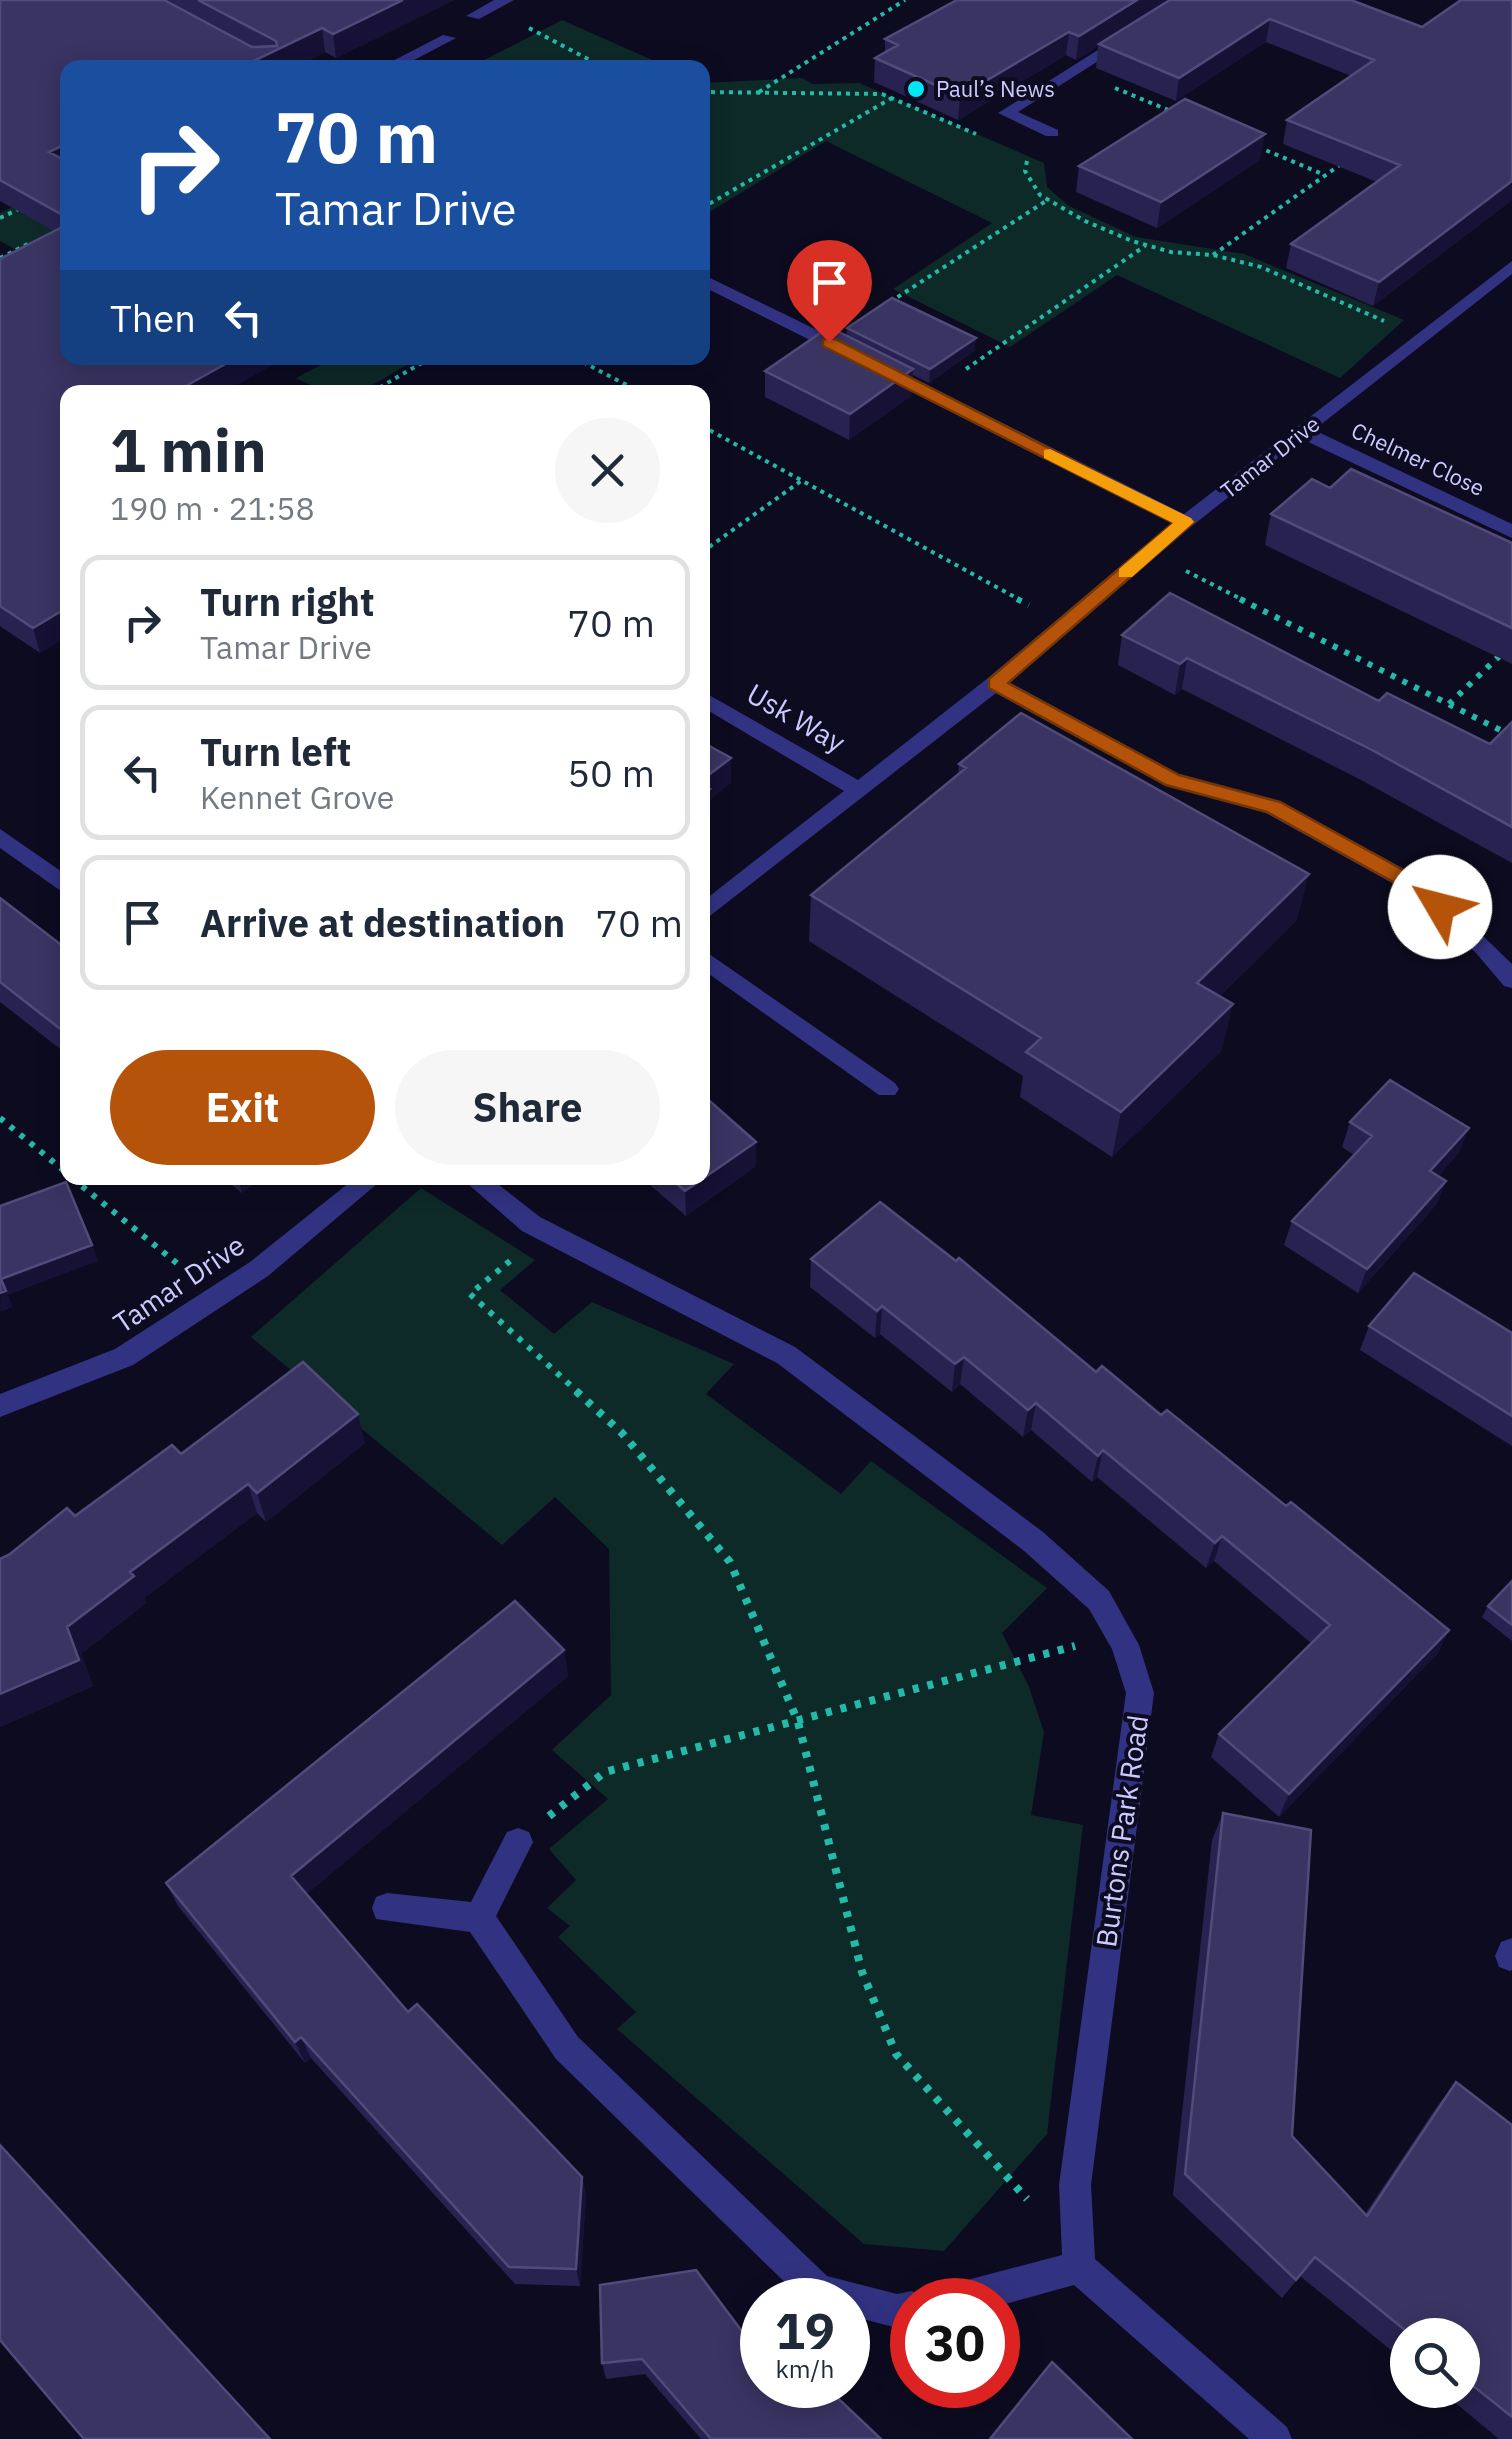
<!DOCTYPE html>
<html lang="en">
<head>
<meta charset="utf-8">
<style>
  :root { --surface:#fff; --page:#f6f6f7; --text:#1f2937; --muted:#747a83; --line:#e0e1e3; --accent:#b45309 }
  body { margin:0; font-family:"IBM Plex Sans",sans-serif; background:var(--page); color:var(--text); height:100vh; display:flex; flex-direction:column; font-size:38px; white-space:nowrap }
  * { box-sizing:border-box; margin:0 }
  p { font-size:32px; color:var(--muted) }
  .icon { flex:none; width:55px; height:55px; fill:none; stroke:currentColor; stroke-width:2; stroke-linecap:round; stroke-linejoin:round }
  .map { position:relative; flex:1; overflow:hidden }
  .panel { position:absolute; left:60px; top:385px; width:650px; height:800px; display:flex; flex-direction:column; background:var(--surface); border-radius:20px; box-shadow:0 5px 25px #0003 }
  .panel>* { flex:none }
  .guide { position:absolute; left:60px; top:60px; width:650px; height:305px; border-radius:20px; box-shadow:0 5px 25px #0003; background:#1a4fa0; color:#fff; overflow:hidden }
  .buttons { position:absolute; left:1390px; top:2318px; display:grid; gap:20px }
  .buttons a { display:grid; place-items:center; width:90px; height:90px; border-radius:50%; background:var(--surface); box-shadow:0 5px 25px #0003; font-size:50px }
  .speed { position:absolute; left:740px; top:2278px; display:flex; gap:20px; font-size:50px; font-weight:700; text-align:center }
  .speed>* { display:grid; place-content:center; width:130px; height:130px; border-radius:50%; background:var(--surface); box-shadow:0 5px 25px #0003; line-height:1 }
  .speed small { font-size:25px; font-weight:400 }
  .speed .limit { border:15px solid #d22; background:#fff; color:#111 }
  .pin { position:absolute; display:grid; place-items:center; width:85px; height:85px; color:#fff; margin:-102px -42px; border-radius:50% 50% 50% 0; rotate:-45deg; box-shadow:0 0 10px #0007 }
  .pin .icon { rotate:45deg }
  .me { position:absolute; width:110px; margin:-55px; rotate:307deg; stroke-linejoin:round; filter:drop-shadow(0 0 8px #0008) }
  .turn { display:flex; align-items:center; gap:35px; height:210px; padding:0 50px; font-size:45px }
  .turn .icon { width:130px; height:130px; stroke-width:2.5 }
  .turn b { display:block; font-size:70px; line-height:85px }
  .then { display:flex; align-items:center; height:95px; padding:0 50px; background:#0003; gap:20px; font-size:38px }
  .round { display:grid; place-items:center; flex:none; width:105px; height:105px; border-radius:52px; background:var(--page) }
  .summary { display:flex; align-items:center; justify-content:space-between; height:170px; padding:0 50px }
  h1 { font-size:60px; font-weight:700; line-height:75px }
  .primary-button { display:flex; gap:20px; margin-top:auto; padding:20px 50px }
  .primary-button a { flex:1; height:115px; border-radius:60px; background:var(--accent); color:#fff; font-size:40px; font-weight:700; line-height:115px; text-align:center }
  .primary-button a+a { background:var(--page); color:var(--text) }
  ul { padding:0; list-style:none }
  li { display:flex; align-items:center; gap:30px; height:135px; margin:0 20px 15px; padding:0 30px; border:5px solid var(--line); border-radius:20px }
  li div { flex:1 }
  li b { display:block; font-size:38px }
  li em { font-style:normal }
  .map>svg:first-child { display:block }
  .green { fill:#0d2a28 }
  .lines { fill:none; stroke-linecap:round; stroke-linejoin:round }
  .path-far2 { stroke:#23baa9; stroke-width:4; stroke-dasharray:4 5; stroke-linecap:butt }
  .path-far1 { stroke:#23baa9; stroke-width:6; stroke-dasharray:5 8; stroke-linecap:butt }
  .path { stroke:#23baa9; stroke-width:8; stroke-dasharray:6 9; stroke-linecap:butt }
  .lane { fill:#323283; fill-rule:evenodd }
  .street { fill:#323283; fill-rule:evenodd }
  .wall { fill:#282250 }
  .shaded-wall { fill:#161135 }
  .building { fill:#3a3463; stroke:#514b7b; stroke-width:2.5 }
  .route { fill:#b45309; stroke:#753606; stroke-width:2.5 }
  .slow { fill:#f59e0b }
  .poi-dot { fill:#00e8f5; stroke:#0d0b20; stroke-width:4 }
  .labels { text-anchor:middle; stroke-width:8; stroke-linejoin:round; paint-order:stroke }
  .far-poi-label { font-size:22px; fill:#cdcaff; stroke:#0d0b20; text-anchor:start }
  .far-street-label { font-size:22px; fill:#cdcaff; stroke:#0d0b20 }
  .street-label { font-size:28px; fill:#cdcaff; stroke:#0d0b20 }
</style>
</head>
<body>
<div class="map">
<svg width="1512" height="2439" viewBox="0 0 1512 2439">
  <rect width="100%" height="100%" fill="#0d0b20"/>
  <!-- green -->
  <path class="green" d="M562,20l106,47h-197z
    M802,78l11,6 46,-1 185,80 3,24 22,19 67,31 108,17 160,66 -64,58 -223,-103 -107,72 -117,-58 99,-66 -166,-82 -123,75v-133z
    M67,180v51l-45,22 -22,-12v-28z
    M334,358h84c-47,28 -68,49 -122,20z
    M421,1188l114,72 -35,30 54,44 38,-32 142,62 -28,30 135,100 30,-33 176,127 -45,45 27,54 15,45 -13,83 52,10 -36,309 -103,117 -80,-7 -247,-215 19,-17 -78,-75 12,-11 -23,-18 29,-28 -27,-31 59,-50 -56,-49 59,-55 -2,-146 -54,-52 -53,48 -251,-208z"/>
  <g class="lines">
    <!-- path-far2 -->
    <path class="path-far2" d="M529,28l76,40
      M1115,88l58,24
      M702,92l180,2 94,40
      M759,92l146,-92
      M1258,147l67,28
      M1027,161l-2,10 15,24 45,26 47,20 39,11 42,3 48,12 123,54
      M702,208l190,-110
      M0,218l21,-10
      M1213,255l131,-93
      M0,258l30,-15
      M890,302l159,-103
      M575,358l65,34
      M966,369l179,-123
      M372,392l58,-34
      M702,426l320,175
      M702,552l99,-71
      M1186,571l59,30"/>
    <!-- path-far1 -->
    <path class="path-far1" d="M1017,599l12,6
      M1240,599l272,137
      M1449,704l63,-60
      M0,1118l68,56
      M72,1178l112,91
      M510,1261l-40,33 109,99"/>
    <!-- path -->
    <path class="path" d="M576,1391l46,42 108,129 68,160 64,250 34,82 131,145
      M549,1816l56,-44 470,-126"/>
    <!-- lane -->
    <path class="lane" d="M702,949l193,134 4,6 -4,6h-16l-177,-126z
      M1512,1938v32l-2,1 -11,-4 -4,-11 6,-14z"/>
    <!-- street -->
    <path class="street" d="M494,0h20l-35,19 -13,-3z
      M443,35l13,3 -57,30h-20z
      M1120,36l13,3 -115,73 40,18v6h-12l-48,-23z
      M1512,261v13l-198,156 198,94v14l-210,-99 -110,87 -183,156 171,93 101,27 145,79 86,83v24l-8,-2 -28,-33 -66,-60 -144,-80 -101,-28 -169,-92 -294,229v-20l142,-111 -142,-84v-16l156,89 130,-102 184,-155 -297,-150v-8h12l297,149z
      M702,274l150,73 3,4 -3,4h-12l-138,-69z
      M0,829l68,47v20l-68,-48z
      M355,1178h29l-116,98 -135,89 -133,52v-23l115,-45 135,-87z
      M461,1178h29l50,39 255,130 248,185 66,59 30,54 15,48 -63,492 4,74 192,168 5,12h-43l-175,-154 -76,21v-6h-59l5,-12 12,-5 106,-28 -3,-70 67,-492 -14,-44 -23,-40 -66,-59 -246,-187 -255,-132z
      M518,1828l11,4 4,10 -37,74 82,121 249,239 70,18 15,-3 12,5 2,4h-14v25l-15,3 -49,-13v-15h-45l-247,-241 -86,-127 -94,-13 -4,-11 4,-11 11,-4 84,9 36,-70z"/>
  </g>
  <!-- wall -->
  <path class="wall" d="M0,0h454l-118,58 -11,-6 -31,16h-226v290h216l-60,34h-156l-28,261 -40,-27v-367l54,-28 -54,-30z
    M957,0l465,27 90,-27v200l-139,106 -87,-38 5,-24 86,-62 -94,-38 4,-24 64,-44 -85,-34 -90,59 -80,-33 2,-22 -22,14 -10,-5 -108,65 -84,-38 1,-24 10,-5v-14z
    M1260,160l-103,68 -81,-36 3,-26z
    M847,328l129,10 -2,13 -45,32 -16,-8 -2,21 -62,44 -84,-43v-26l81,-35z
    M1330,488l182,55v121l-247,-119 6,-31z
    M1122,635l257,66 111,43 22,-22v141l-149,-82 -181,-92 -7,6 -57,-30z
    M959,764l338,156 -77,76 2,54 -110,107 -92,-60 3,-21 -214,-135 2,-46 147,-120z
    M0,898l68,52v105l-68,-53z
    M1350,1122l109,31 -21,23 8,5 -10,24 -78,88 -74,-48 8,-24 62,-66 -12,-8z
    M756,1166l-70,50 -44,-38h60z
    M223,1178h38l-19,15z
    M811,1259l285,113 65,43 125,91 163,124 -12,24 -158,163 -68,-60 8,-23 92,-91 -97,-82 -8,7 -109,-91 -5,5 -61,-52 -8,7 -63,-53 -8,8 -72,-58 -5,4 -65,-51z
    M1369,1326l143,7v113l-152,-96z
    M365,1443l-99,79 -9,-9 -113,85 2,5 -65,51 12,32 -93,41v-168l75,-43z
    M1512,1581v60l-30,-24 6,-11z
    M564,1650l4,26 -262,218 102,118 174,165 4,18 -6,91 -65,-2 -204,-226 -6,5 -127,-157 -12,-23z
    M1223,1813l69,323 73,78 73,-109 18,-23 56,43v314h-13l-59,-49h22v-55h-54v29l-108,-88 -18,22 -109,-103 39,-355z
    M600,2285l191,110 90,44h-180l-56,-65 -39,5 -4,-16z"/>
  <!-- shaded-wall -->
  <path class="shaded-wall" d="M403,0h51l-118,58 -3,-24z
    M1137,0h34l-95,60 3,-24z
    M1270,19l-4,23 -90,59 3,-23z
    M322,28l3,24 -31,16h-55z
    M1069,32l-3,23 -108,65 2,-24z
    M1265,134l-5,26 -103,68 4,-26z
    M68,143v27l-19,-18z
    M1512,181v19l-139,106 6,-24z
    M976,338l-2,13 -45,32 1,-14z
    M236,358h48l-60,34h-49z
    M913,369l-2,27 -62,44 1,-26z
    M68,607v30l-28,16 -7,-25z
    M1187,658l-5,31 -7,6 5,-31z
    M731,758v25l-21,17 1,14 -9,7v-41z
    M1309,874l-12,46 -110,109 10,-46z
    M1233,1004l-11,46 -110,107 9,-45z
    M1469,1128l-10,25 -38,43 9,-25z
    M756,1142v24l-70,50 -1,-25z
    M238,1178h23l-19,15z
    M1446,1181l-10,24 -78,88 9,-24z
    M92,1245l6,16 -90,34 5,12 -13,5 1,-33z
    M882,1306l-2,28 -5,4 2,-27z
    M964,1357l-4,27 -8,8 3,-28z
    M1036,1403l-5,27 -8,7 5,-27z
    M358,1414l7,29 -99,79 -9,-29z
    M1103,1450l-6,27 -5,5 6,-26z
    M248,1484l9,29 -113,85 2,5 -65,51 12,32 -93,41v-33l67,-67 63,-55z
    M1222,1536l-8,25 -8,7 9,-25z
    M1449,1630l-12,24 -158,163 10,-23z
    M564,1650l4,26 -267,223 -10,-23z
    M301,2037l10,21 -6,5 -10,-21z
    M582,2177l4,18 -6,91 -4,-17z"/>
  <!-- building -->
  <path class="building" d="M0,0h164l88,47 25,-1 -1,-5 -78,-41h205l-70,34 -11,-6 -83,40h-171v75l-19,9 19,10v56l-68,-38z
    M957,0h180l-58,36 -10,-4 -109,64 -85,-38 23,-13 -13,-6z
    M1170,0h181l71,27 39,-27h51v181l-133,101 -88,-38 109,-79 -113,-45 87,-60 -104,-41 -91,59 -80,-34z
    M1185,99l80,35 -104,68 -82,-36z
    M68,224v134h168l-61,34h-107v215l-35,21 -33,-22v-347z
    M892,298l84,40 -46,31 -83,-41z
    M829,327l84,42 -63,45 -85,-43z
    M1351,469l161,74v85l-241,-114 41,-35 18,9z
    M1170,593l209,108 8,-8 103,51 22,-22v105l-140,-77 -185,-92 -7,6 -58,-29z
    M1021,713l288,161 -112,109 36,21 -112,108 -95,-60 15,-14 -230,-143 155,-127 -7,-4z
    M702,742l29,16 -29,22z
    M702,785l8,4 -8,6z
    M0,898l68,52v85l-68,-53z
    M1390,1080l79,48 -39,43 16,10 -79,88 -75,-48 80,-85 -22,-14z
    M704,1096l52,46 -71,49 -15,-13h32z
    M66,1182l26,63 -91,34 5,12 -6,2v-87z
    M880,1202l76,59 3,-3 137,114 6,-6 59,49 6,-5 119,96 5,-4 158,128 -160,164 -70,-60 111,-109 -108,-89 -7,7 -112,-93 -5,6 -62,-53 -8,7 -64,-53 -9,7 -73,-58 -5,5 -66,-52z
    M1414,1273l98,60v83l-143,-90z
    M303,1362l55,52 -101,79 -9,-9 -118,88 4,4 -67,51 12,33 -79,34v-135l10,-5 57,-46 8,8 97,-71 9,9z
    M1512,1581v44l-24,-19z
    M515,1601l49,49 -273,226 117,136 9,-8 165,173 -6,92 -67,-2 -208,-230 -6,5 -129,-159z
    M1223,1813l88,17 -19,306 75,80 89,-134 56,43v292l-50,-40v-42h-51l-96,-78 -19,23 -111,-106z
    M0,2145l270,294h-186l-84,-99z
    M696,2270l66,88v27h21l8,10 8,-10h25l57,54h-170l-69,-80 -40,4 -2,-78z
    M1052,2362l80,77h-142z"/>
  <!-- route -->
  <path class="route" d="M823,339h12l359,183 -186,161 171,92 101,27 145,80 22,20v10h-14l-22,-20 -144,-80 -101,-27 -177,-97v-9l184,-156 -350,-177z"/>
  <!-- slow -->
  <path class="slow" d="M1050,449l141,69 3,4 -62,55h-13v-8l54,-46 -129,-65v-8z"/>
  <!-- markers -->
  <circle class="poi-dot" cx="916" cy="89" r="10"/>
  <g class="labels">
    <!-- far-poi labels -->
    <g class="far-poi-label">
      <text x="936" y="97">Paul’s News</text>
    </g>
    <!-- far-street labels -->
    <g class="far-street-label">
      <text transform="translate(1270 457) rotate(-38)" y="8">Tamar Drive</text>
      <text transform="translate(1418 459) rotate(25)" y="8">Chelmer Close</text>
    </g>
    <!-- street labels -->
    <g class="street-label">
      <text transform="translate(796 718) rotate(30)" y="10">Usk Way</text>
      <text transform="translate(179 1284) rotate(-34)" y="10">Tamar Drive</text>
      <text transform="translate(1122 1831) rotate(-82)" y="10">Burtons Park Road</text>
    </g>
  </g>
</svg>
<div class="buttons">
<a><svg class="icon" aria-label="search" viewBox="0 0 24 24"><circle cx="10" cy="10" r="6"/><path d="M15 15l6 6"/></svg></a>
</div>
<div class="speed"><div>19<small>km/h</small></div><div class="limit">30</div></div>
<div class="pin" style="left:829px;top:342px;background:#d93025"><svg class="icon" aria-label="arrive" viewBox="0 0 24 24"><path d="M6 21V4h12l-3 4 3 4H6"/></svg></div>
<svg class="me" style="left:1440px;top:907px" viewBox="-20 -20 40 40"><circle r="19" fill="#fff"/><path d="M0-13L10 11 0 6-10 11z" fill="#b45309"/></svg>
<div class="guide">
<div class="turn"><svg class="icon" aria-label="right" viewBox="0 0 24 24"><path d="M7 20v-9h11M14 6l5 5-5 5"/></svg><div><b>70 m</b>Tamar Drive</div></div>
<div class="then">Then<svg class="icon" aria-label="left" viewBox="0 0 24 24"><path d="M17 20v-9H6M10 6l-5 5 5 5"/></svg></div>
</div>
<section class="panel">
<div class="summary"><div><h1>1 min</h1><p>190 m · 21:58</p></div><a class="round"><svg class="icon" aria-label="close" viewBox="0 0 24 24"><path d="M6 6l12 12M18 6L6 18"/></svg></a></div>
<ul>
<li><svg class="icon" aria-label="right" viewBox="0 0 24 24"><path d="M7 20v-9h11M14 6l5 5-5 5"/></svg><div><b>Turn right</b><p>Tamar Drive</p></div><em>70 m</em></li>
<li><svg class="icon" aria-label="left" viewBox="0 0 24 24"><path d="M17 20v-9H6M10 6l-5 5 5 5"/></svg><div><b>Turn left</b><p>Kennet Grove</p></div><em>50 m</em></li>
<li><svg class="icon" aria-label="arrive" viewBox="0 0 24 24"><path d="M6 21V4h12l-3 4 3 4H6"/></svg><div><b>Arrive at destination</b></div><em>70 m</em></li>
</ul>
<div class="primary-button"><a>Exit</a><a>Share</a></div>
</section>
</div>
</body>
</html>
